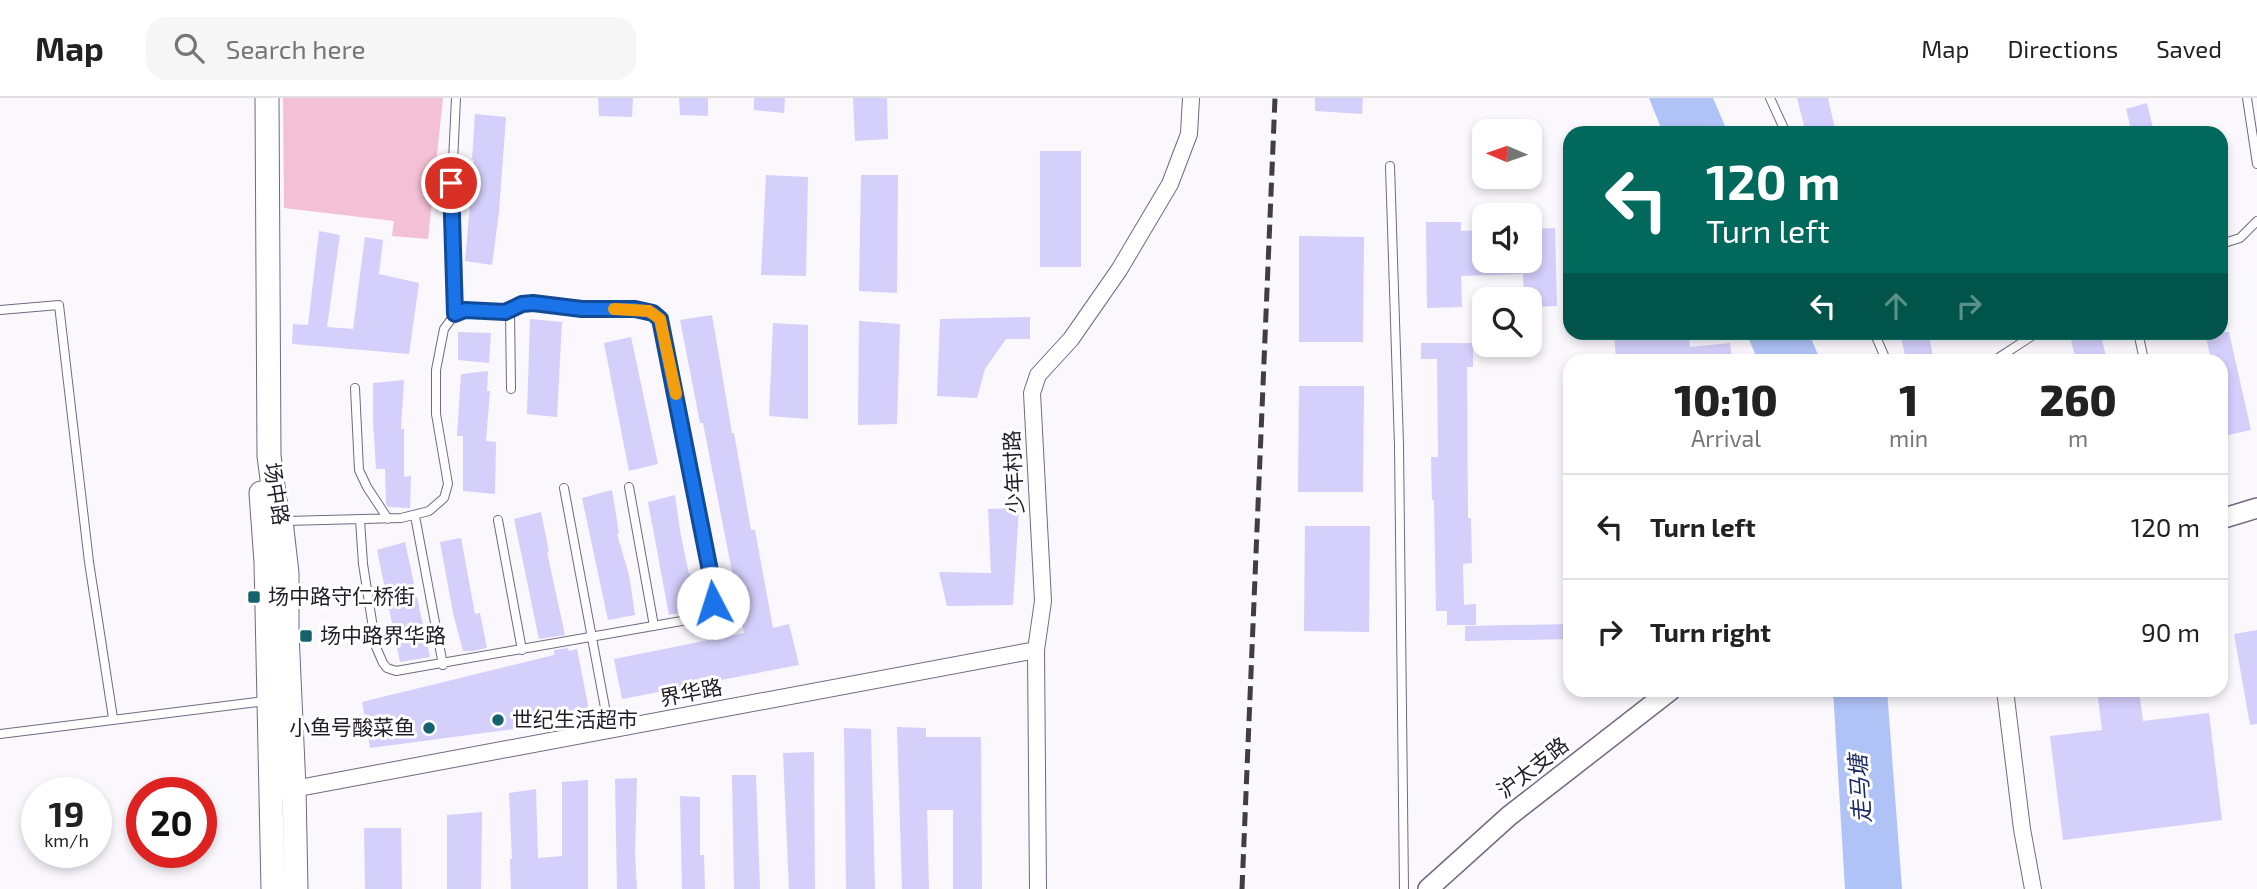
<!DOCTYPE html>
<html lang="en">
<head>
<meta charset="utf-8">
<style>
  :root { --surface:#fff; --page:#f6f6f6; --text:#222; --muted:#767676; --line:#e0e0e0 }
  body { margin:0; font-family:"Exo 2","Noto Sans SC",sans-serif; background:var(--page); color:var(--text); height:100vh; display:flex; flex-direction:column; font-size:26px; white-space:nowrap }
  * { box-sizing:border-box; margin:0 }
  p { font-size:23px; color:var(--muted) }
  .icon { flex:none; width:38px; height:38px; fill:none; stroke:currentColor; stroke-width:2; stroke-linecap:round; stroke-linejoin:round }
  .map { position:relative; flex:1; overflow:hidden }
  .drawer { position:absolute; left:1563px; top:256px; width:665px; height:343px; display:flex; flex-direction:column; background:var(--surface); border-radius:21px; box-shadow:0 4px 10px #0003 }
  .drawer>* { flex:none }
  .guide { position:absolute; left:1563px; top:28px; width:665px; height:214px; border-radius:21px; box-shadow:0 4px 10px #0003; background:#00695c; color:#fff; overflow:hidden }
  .needle { width:46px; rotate:272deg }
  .buttons { position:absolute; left:1472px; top:21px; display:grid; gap:14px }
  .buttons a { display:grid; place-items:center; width:70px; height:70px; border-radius:14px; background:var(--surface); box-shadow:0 4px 10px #0003; font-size:35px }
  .speed { position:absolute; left:21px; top:679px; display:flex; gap:14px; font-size:35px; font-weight:700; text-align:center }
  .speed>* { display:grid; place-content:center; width:91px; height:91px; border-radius:50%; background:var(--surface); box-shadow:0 4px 10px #0003; line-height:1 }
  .speed small { font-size:18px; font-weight:400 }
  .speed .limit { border:10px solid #d22; background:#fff; color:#111 }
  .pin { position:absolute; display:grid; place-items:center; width:60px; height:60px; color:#fff; margin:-30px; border:4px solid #fff; border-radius:50%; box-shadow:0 2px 7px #0007 }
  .me { position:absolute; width:77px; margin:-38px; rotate:355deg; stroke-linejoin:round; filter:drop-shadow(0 0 5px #0008) }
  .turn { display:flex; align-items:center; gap:24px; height:147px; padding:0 28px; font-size:32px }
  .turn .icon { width:91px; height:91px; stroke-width:2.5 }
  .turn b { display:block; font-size:49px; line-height:60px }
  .lanes { display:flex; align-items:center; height:66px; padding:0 28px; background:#0003; justify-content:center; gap:35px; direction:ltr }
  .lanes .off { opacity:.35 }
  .eta { display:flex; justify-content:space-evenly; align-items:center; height:119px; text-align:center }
  .eta b { font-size:42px; font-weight:800; line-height:49px }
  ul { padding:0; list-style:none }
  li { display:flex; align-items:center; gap:21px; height:105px; padding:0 28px; border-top:2px solid var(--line) }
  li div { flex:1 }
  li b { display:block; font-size:26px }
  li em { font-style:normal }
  header { display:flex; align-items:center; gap:42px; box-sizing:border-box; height:98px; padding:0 35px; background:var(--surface); border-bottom:2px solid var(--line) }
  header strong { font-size:33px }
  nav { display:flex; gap:38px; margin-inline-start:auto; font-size:24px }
  .search { width:490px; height:63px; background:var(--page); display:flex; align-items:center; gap:18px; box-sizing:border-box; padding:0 24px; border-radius:21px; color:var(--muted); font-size:26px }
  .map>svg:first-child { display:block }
  .green { fill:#f3c0d5 }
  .water { fill:#b0c3f7 }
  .building { fill:#d4cffb }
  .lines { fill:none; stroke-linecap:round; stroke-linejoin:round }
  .service-casing { stroke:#756780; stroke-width:10 }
  .minor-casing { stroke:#756780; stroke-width:18 }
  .tertiary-casing { stroke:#756780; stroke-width:22 }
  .primary-casing { stroke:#756780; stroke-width:25 }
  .service { stroke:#fff; stroke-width:8 }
  .minor { stroke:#fff; stroke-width:16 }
  .tertiary { stroke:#fff; stroke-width:19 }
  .primary { stroke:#fff; stroke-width:23 }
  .rail { stroke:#413c45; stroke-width:5; stroke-dasharray:14 7; stroke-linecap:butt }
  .route-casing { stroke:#114b97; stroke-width:18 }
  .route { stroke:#1a73e8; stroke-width:12 }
  .slow { stroke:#f59e0b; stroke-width:12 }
  .poi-dot { fill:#15626c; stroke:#fff; stroke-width:2.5 }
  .labels { text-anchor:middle; stroke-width:6; stroke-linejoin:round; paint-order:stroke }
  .street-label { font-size:21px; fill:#231d27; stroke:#fff }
  .poi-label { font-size:21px; fill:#231d27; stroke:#fff; text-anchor:start }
  .water-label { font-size:23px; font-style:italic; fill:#1d2b67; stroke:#fff }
</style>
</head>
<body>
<header>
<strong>Map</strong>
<div class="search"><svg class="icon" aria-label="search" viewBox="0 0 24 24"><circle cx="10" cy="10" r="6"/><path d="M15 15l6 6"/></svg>Search here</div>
<nav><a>Map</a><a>Directions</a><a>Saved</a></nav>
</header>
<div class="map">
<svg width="2257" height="791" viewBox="0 0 2257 791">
  <rect width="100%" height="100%" fill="#faf7fd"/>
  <!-- green -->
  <path class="green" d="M283,0h160l-15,141 -36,-3 2,-15 -110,-13z"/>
  <!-- water -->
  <path class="water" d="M1649,0h64l15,35h-65z
    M1746,235h63l11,27h-62z
    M1833,592h54l15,199h-57z"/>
  <!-- building -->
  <path class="building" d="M598,0h35l-1,19 -33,-1z
    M679,0h29v18l-28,-1z
    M754,0h31l-1,15 -30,-3z
    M853,0h34l1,41 -33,2z
    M1315,0h48l-1,16 -47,-3z
    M1797,0h31l8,35h-30z
    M2147,5l7,30h-22l-6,-24z
    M475,16l31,3 -7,95 -7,53 -27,-4 9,-101 -2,-1z
    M1040,53h41v116h-41z
    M766,77l42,2 -2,99 -45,-1z
    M861,77h37l-1,118 -38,-2z
    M1426,124h35v9l23,-1v31h46v-32l25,-1 2,78 -27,1v-8h-6l-1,-25 -62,2 1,31 -35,1z
    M319,133l21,4 -13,92 26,2 12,-92 18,3 -4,34 40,9 -10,71 -117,-10 1,-20 15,1z
    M1299,138l65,1 -1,105h-64z
    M712,217l20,118h2l17,97h4l18,98 16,-4 10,41 -177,34 -8,-40 130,-26 -41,-210h-3l-20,-103z
    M1030,219v22h-24l-21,30 -8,29 -40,-2 3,-77z
    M530,221l32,3 -5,95 -30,-3z
    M859,223l41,3 -3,100 -39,1z
    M773,225l35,2v94l-39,-3z
    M458,234l33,1 -2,30 -31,-3z
    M1614,234h74l2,15 40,-4 2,17h-116z
    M1900,234h28l6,28h-28z
    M2069,234h31l7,28h-31z
    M2205,234h24l22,98 -23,5 -7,-31v-44h-10z
    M631,239l27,127 -29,7 -25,-128z
    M1421,245h52v24h-6l1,151h3l1,45 -9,1 1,41 12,-1v21h-29v-14h-11l-2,-111h-2l-1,-43h7l-1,-98h-16z
    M488,273l-1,20h3l-4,50 10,1 -1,52 -32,-3v-55h-6l4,-62z
    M404,282l-3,49h3v48l7,-1 -1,32 -22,-1 -2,-3 -1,-35h-9l-3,-47v-39z
    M1299,288h65l-1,106h-65z
    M612,392l7,43 -2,1 12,41 6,40 -27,5 -26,-122z
    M675,397l5,36 9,43 2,-1 7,37 -29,5 -21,-113z
    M1019,410l-6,97 -66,1 -8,-34 52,1 -3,-64z
    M541,414l8,40h-2l18,83 -26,4 -25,-120z
    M1305,428h65l-1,106 -65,-1z
    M461,440l14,76 5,-1 7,35 -14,3h-10l-10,-38 -13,-71z
    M405,444l25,115 -30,5 -23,-112z
    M1570,526v15l-105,2v-15z
    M2257,532v94l-7,1 -16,-91z
    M568,550l1,3 8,-2 12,61 -46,15 -173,23 -8,-46 192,-47v-5z
    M2097,592h42l4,31 66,-8 13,107 -159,20 -13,-104 52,-6z
    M897,629l29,1v9h55l1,152h-29v-79h-26l2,79h-27z
    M844,630l27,1 4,160h-29z
    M814,654l1,137h-26l-6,-136z
    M732,677h24l4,114h-26z
    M637,680l-2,76 2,35h-20l-2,-110z
    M588,682v109h-77l-1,-30h2l-3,-66 27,-4 2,69 24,-2v-74z
    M680,698l20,1v58h4l1,34h-23z
    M482,714l-1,77h-34v-74z
    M364,730h37l1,61h-37z"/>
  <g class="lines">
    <defs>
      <path id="service" d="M1770,0l16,35
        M2247,0l10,66
        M1390,68l9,279 5,444
        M2221,146l19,-6 17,-17
        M0,212l59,-5 30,257 24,156
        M510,212l1,79
        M455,216l-1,-73 -3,-37 5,-106
        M1874,234l12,28
        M2138,234l6,28
        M1995,262l43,-28
        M355,290l4,82 8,17 21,32
        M629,389l25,139
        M564,390l45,241
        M415,418l28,149
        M498,422l24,130
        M285,423l116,-3 28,-7 15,-13 4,-14 -12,-70v-44l8,-41 11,-15 10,-4 40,2 24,-9 53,6h53l14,2 8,4 7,16 49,255c2,17 -3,28 -20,33l-297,52 -9,-3 -4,-5 -7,-16 -13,-83 -3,-44
        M0,636l265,-33"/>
      <path id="minor" d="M2005,592l17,139 11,60
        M272,695l764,-143
        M1038,791l-2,-239 7,-49 -11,-208 6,-18 33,-36 48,-69 51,-86 19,-50 2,-36"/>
      <path id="tertiary" d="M2221,421l36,-11
        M1428,791l81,-73 162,-126"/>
      <path id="primary" d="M267,0l2,358 6,45 6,20 6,52v60l7,155 2,101
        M261,395l5,69 7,327"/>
    </defs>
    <!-- service casing -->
    <use href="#service" class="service-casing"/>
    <!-- minor casing -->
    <use href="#minor" class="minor-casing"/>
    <!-- tertiary casing -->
    <use href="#tertiary" class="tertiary-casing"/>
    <!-- primary casing -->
    <use href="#primary" class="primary-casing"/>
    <!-- service -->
    <use href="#service" class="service"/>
    <!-- minor -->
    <use href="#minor" class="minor"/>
    <!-- tertiary -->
    <use href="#tertiary" class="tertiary"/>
    <!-- primary -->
    <use href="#primary" class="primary"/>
    <!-- rail -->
    <path class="rail" d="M1242,791l33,-791"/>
  </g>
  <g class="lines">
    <defs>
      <path id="route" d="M451,85l4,131 10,-4 40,2 17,-8 11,-1 49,6h53l18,4 7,6 53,267v17"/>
    </defs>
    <!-- route casing -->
    <use href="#route" class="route-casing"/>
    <!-- route -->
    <use href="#route" class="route"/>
    <!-- slow -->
    <path class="slow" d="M614,211l35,2 11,8 16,75"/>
  </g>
  <!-- markers -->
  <g class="poi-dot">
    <rect x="247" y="492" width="14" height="14" rx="3.5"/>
    <rect x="299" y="531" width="14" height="14" rx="3.5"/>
    <circle cx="498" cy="622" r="7"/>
    <circle cx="429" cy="630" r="7"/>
  </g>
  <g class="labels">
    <!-- street labels -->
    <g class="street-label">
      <text transform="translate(1014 374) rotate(-93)" y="7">少年村路</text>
      <text transform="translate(276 396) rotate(81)" y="7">场中路</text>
      <text transform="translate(691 595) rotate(-11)" y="7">界华路</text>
      <text transform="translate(1533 670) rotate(-38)" y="7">沪太支路</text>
    </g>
    <!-- poi labels -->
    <g class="poi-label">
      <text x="268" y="506">场中路守仁桥街</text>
      <text x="320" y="545">场中路界华路</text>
      <text x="512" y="629">世纪生活超市</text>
      <text x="415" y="637" text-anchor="end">小鱼号酸菜鱼</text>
    </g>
    <!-- water labels -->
    <g class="water-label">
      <text transform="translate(1860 691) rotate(-94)" y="8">走马塘</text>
    </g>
  </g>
</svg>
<div class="buttons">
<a><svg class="needle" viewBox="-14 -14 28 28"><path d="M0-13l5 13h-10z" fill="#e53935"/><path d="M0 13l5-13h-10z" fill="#767676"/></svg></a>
<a><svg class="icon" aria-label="sound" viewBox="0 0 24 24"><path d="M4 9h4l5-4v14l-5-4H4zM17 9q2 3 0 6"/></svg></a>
<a><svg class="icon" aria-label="search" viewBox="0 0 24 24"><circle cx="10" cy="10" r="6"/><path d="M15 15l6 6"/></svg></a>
</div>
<div class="speed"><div>19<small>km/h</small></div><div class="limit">20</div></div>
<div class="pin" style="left:451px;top:85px;background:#d93025"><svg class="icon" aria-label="arrive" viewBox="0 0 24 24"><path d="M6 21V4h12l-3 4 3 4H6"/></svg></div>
<svg class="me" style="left:713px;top:505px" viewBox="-20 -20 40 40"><circle r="19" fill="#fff"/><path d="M0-13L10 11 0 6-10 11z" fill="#1a73e8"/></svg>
<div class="guide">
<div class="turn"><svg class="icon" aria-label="left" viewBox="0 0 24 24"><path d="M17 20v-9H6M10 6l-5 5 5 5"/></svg><div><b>120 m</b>Turn left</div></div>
<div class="lanes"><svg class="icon" aria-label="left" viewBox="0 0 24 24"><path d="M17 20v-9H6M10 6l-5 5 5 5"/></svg><svg class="icon off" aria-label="ahead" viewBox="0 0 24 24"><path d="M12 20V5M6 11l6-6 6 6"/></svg><svg class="icon off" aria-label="right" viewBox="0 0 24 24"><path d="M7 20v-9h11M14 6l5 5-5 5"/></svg></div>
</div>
<section class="drawer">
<div class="eta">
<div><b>10:10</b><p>Arrival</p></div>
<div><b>1</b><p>min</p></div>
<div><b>260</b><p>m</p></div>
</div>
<ul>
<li><svg class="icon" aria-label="left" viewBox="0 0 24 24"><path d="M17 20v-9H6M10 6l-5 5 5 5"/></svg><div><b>Turn left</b></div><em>120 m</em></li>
<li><svg class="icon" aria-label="right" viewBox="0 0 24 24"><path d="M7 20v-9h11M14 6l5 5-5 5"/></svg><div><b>Turn right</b></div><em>90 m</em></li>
</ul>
</section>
</div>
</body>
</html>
